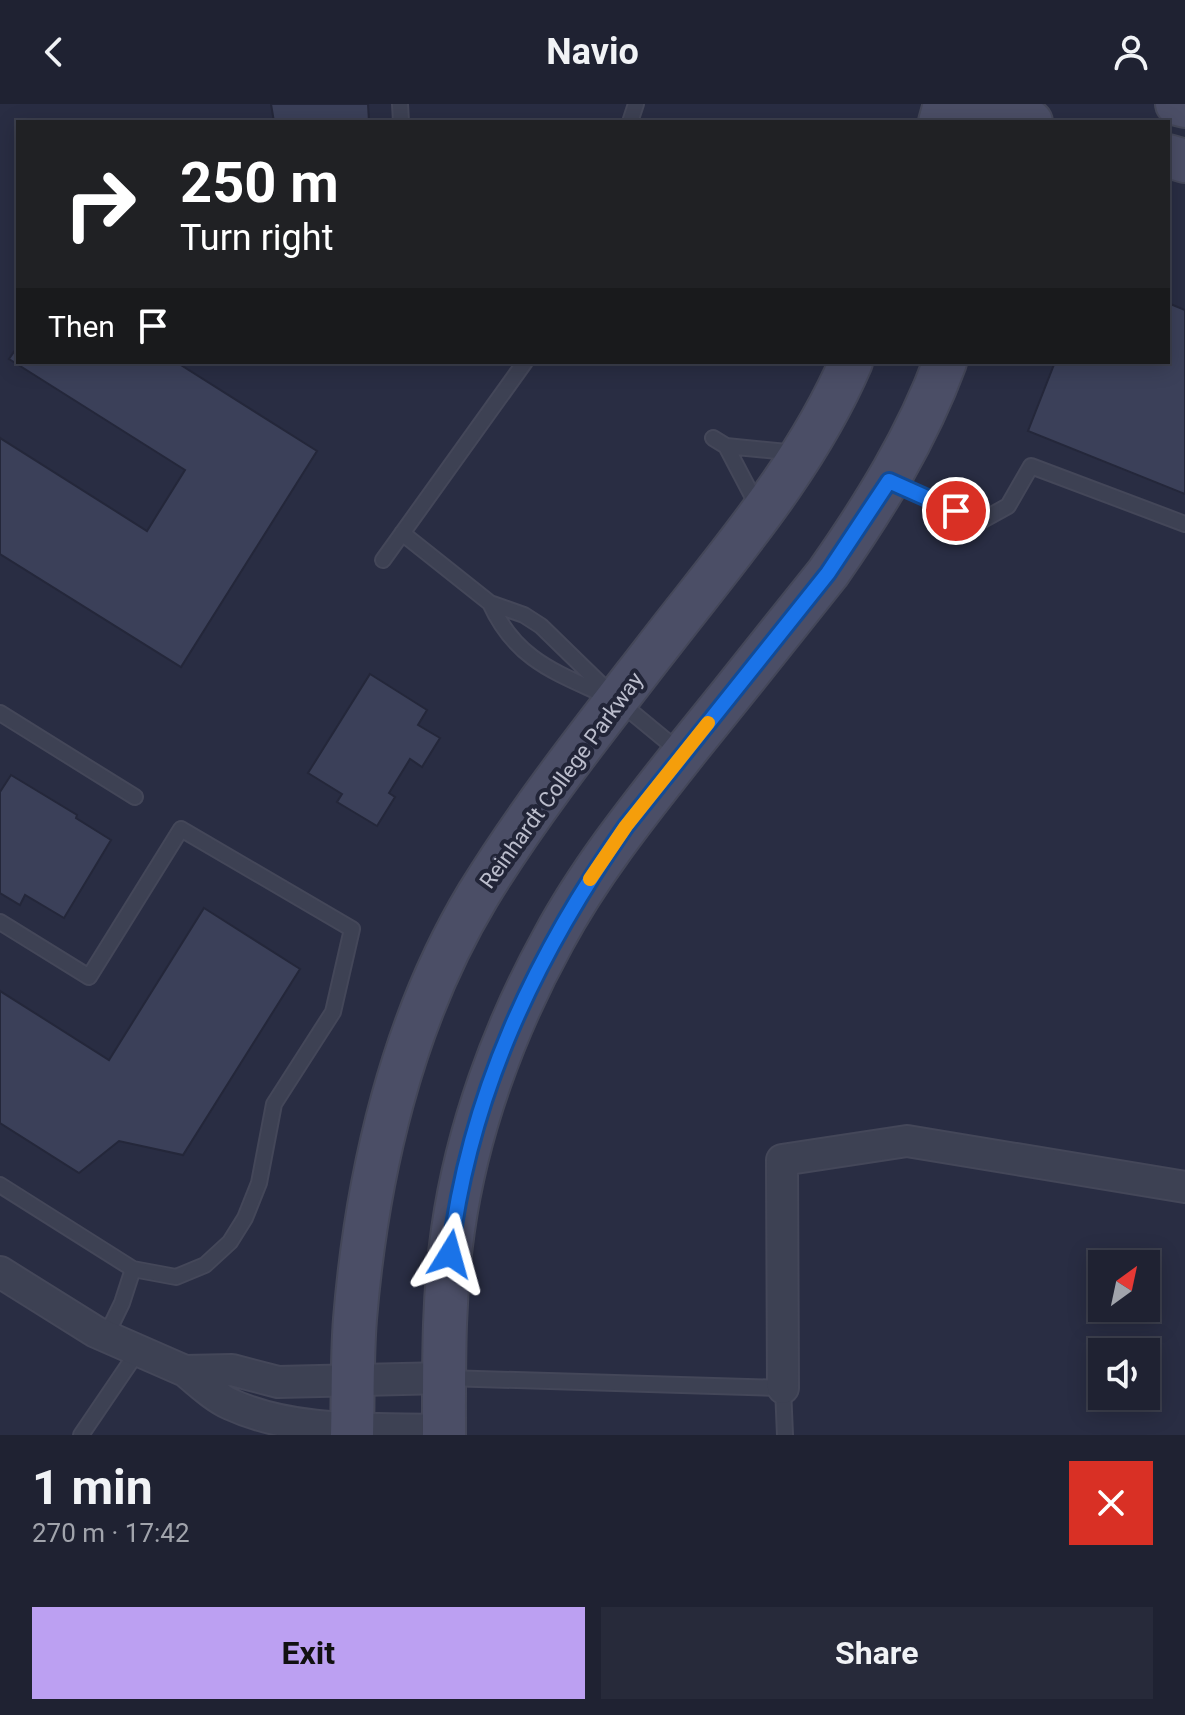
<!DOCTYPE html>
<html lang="en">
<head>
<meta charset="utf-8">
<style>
  :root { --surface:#1f2232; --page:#272a3a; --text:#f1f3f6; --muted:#a1a4ac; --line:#3c3f4d; --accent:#bca0f2 }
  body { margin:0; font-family:Roboto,sans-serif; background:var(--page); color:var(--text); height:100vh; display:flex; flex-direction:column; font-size:30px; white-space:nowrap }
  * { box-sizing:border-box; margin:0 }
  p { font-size:26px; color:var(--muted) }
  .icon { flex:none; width:44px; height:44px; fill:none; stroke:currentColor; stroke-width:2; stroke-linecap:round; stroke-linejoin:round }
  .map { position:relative; height:1331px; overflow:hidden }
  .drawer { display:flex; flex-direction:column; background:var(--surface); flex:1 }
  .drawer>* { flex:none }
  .hud { position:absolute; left:16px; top:16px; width:1154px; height:244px; border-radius:0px; box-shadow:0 4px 20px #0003,0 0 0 2px var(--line); background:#202124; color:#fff; overflow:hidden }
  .needle { width:52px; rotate:33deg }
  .controls { position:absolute; left:1088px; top:1146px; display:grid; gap:16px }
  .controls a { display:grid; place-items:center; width:72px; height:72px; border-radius:0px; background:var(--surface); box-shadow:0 4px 20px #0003,0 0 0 2px var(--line); font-size:40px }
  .pin { position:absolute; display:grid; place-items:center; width:68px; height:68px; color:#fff; margin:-34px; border:4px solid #fff; border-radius:50%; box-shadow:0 2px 8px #0007 }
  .me { position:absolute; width:88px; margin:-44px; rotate:8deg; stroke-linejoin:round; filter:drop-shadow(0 0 6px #0008) }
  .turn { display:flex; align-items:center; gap:28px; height:168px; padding:0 32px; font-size:36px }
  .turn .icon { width:104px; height:104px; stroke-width:2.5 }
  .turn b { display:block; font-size:56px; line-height:68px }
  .then { display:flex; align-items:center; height:76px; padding:0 32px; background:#0003; gap:16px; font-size:30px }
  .round { display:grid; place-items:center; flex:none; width:84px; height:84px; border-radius:0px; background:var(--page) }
  .headline { display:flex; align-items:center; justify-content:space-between; height:136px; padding:0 32px }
  h1 { font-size:48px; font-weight:700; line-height:60px }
  .cta { display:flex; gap:16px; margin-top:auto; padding:16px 32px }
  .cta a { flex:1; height:92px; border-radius:0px; background:var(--accent); color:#111; font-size:32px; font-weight:700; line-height:92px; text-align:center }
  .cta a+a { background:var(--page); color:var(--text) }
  header { display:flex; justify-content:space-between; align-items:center; height:104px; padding:0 32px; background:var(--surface); font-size:36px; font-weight:700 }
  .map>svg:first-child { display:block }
  .building { fill:#3b4059; stroke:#24273a; stroke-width:2 }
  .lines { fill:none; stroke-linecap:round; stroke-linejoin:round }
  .lane-casing { stroke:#444759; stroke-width:18 }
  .street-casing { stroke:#444759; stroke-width:34 }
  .secondary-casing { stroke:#444759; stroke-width:46 }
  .lane { stroke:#3d4153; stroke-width:14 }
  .street { stroke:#3d4153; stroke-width:30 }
  .secondary { stroke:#4b4e66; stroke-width:42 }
  .route-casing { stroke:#114b97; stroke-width:20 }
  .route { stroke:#1a73e8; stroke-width:14 }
  .slow { stroke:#f59e0b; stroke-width:14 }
  .labels { text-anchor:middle; stroke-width:8; stroke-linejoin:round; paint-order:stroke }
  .street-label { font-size:22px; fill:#bbbdcc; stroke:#222538 }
</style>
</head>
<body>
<header><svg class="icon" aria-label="back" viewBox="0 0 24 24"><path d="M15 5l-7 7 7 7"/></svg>Navio<svg class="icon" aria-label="person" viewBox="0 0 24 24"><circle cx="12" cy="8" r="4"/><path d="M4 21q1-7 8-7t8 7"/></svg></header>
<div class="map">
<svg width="1185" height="1331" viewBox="0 0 1185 1331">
  <rect width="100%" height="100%" fill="#292d43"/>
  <!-- building -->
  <path class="building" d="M271,0h97l1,18h-95z
    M1168,199l17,7v184l-157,-63 27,-69h113z
    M18,242v16h158l141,89 -136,216 -181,-113v-116l147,93 38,-61 -176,-111z
    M370,570l57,36 -9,15 22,13 -18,29 -12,-8 -21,34 6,4 -18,29 -40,-24 5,-8 -34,-21z
    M11,671l66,40 -1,3 35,22 -47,78 -39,-23 -5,10 -20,-12v-101z
    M204,804l96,61 -117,186 -64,-14 -40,32 -79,-50v-132l109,69z"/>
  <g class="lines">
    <defs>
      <path id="lane" d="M400,0l1,18
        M630,18l6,-18
        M713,334l13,8 32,61
        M726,342l71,7
        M892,378l87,40 29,-16 23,-40 154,58
        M402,429l88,70 34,12 17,11 76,74 63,52
        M383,456l142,-198
        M490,499c26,57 65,69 119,94
        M0,609l135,84
        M0,818l89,55 92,-148 171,100 -19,83 -59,92 -15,79 -14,35 -15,24 -25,23 -29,12 -43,-8 -133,-84
        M106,1232l16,-33 11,-34
        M446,1274l337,10 2,47
        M81,1331l57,-84"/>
      <path id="street" d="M0,1168l96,60 89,39
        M444,1274l-166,4 -46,-12 -47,1c14,11 29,26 45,33 65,30 145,24 214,26
        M783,1284l-1,-228 125,-19 278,46"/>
      <path id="secondary" d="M977,0l54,18
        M1177,0l8,2
        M940,18l5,-18
        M1168,52l17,5
        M352,1331c1,-38 0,-78 3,-116 12,-145 47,-298 123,-424 52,-85 114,-163 175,-242 71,-93 151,-182 198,-291
        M444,1331c0,-70 -1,-136 9,-205 14,-100 51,-201 100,-290 37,-69 86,-130 135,-192 47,-58 93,-116 140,-175 46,-66 89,-135 117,-211"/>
    </defs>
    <!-- lane casing -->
    <use href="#lane" class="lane-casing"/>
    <!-- street casing -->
    <use href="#street" class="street-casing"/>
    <!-- secondary casing -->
    <use href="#secondary" class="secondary-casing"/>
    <!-- lane -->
    <use href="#lane" class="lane"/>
    <!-- street -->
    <use href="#street" class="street"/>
    <!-- secondary -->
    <use href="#secondary" class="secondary"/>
  </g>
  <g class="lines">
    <defs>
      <path id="route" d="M450,1150c19,-159 85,-298 176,-428l202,-253 61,-92 67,30"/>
    </defs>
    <!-- route casing -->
    <use href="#route" class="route-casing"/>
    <!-- route -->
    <use href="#route" class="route"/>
    <!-- slow -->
    <path class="slow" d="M590,775l36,-53 82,-103"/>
  </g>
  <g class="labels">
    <!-- street labels -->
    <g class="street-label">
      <text transform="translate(561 676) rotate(-54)" y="8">Reinhardt College Parkway</text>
    </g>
  </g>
</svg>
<div class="controls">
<a><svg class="needle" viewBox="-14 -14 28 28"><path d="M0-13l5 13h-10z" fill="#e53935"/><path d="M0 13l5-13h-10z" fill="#a1a4ac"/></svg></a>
<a><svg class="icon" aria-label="sound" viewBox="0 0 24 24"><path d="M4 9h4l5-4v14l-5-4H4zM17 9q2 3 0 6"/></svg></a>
</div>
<div class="pin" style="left:956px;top:407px;background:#d93025"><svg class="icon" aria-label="arrive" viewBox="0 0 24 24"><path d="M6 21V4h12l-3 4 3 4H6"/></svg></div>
<svg class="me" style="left:450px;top:1150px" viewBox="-20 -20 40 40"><path d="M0-17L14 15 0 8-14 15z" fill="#1a73e8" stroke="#fff" stroke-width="4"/></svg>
<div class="hud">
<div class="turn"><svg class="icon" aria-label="right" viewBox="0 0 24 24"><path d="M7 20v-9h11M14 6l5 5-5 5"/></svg><div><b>250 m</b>Turn right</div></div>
<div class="then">Then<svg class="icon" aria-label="arrive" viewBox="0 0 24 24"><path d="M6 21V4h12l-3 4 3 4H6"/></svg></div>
</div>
</div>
<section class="drawer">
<div class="headline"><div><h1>1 min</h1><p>270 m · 17:42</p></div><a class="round" style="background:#d93025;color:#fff"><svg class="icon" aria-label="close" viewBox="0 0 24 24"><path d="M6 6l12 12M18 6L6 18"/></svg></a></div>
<div class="cta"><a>Exit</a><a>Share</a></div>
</section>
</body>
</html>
